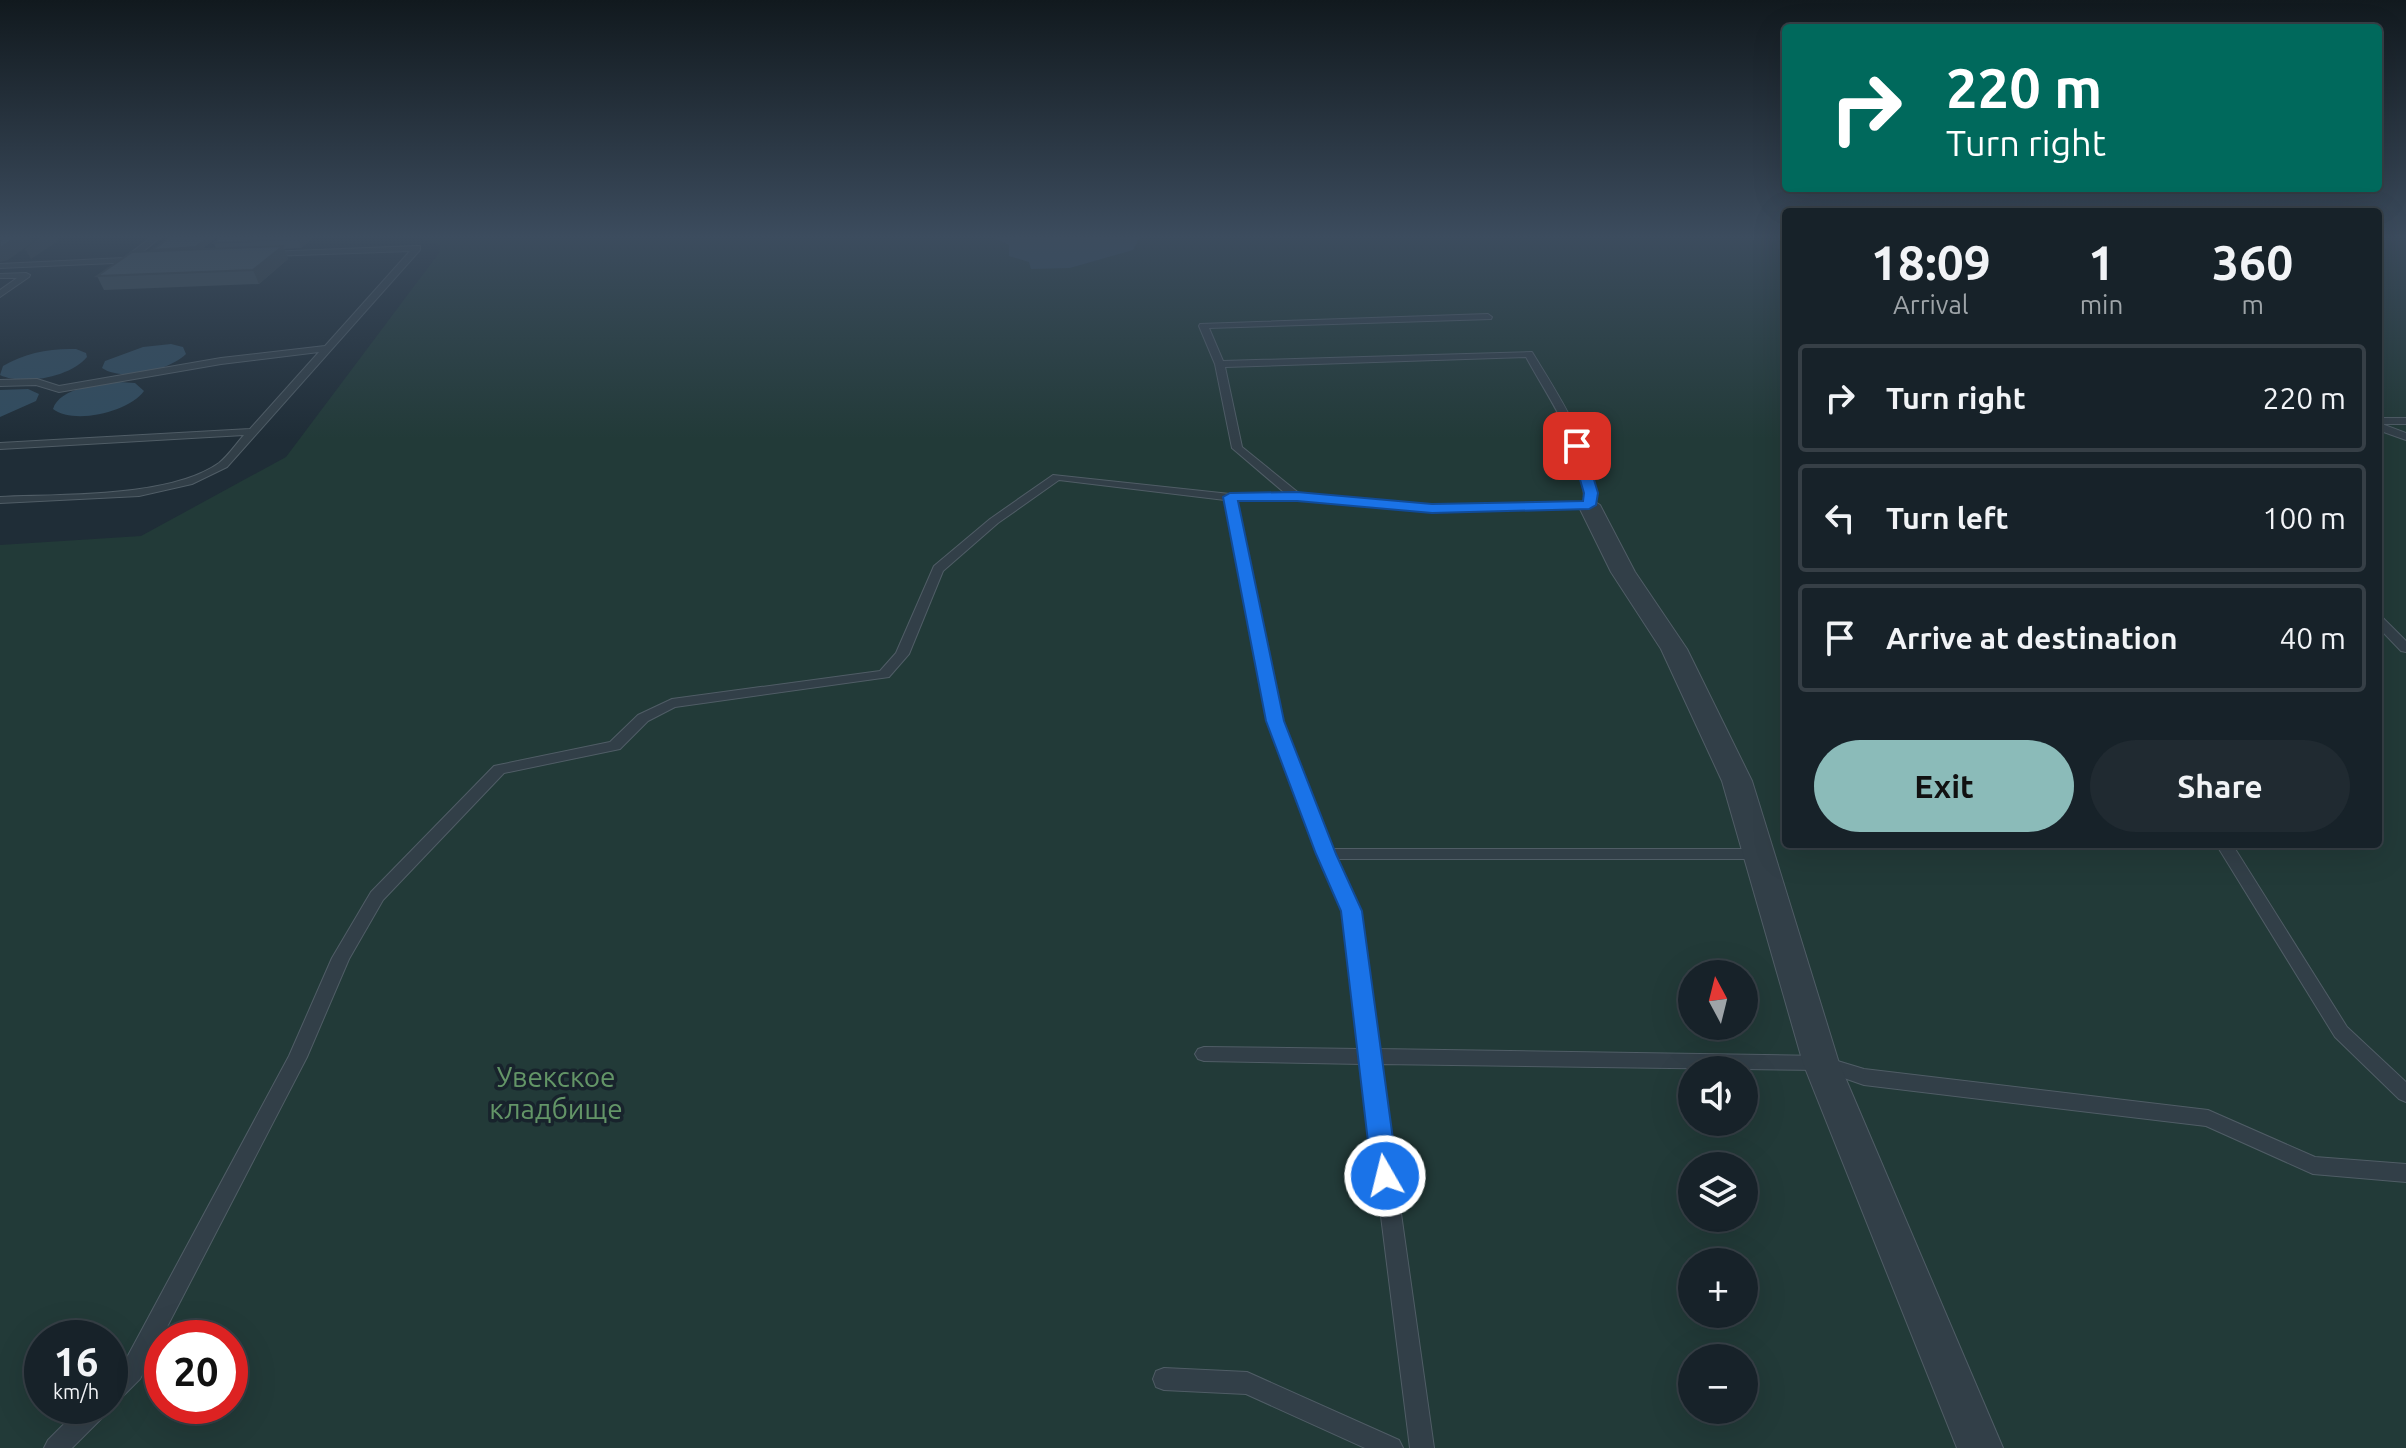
<!DOCTYPE html>
<html lang="en">
<head>
<meta charset="utf-8">
<style>
  :root { --surface:#172229; --page:#202a31; --text:#f1f3f6; --muted:#9ea4a8; --line:#363f46; --accent:#8bbbb9 }
  body { margin:0; font-family:Ubuntu,sans-serif; background:var(--page); color:var(--text); height:100vh; display:flex; flex-direction:column; font-size:30px; white-space:nowrap }
  * { box-sizing:border-box; margin:0 }
  p { font-size:26px; color:var(--muted) }
  .icon { flex:none; width:44px; height:44px; fill:none; stroke:currentColor; stroke-width:2; stroke-linecap:round; stroke-linejoin:round }
  .map { position:relative; flex:1; overflow:hidden }
  .details { position:absolute; left:1782px; top:208px; width:600px; height:640px; display:flex; flex-direction:column; background:var(--surface); border-radius:8px; box-shadow:0 8px 32px #0002,0 0 0 2px var(--line) }
  .details>* { flex:none }
  .banner { position:absolute; left:1782px; top:24px; width:600px; height:168px; border-radius:8px; box-shadow:0 8px 32px #0002,0 0 0 2px var(--line); background:#00695c; color:#fff; overflow:hidden }
  .needle { width:52px; rotate:353deg }
  .tools { position:absolute; left:1678px; top:960px; display:grid; gap:16px }
  .tools a { display:grid; place-items:center; width:80px; height:80px; border-radius:50%; background:var(--surface); box-shadow:0 8px 32px #0002,0 0 0 2px var(--line); font-size:40px }
  .speed { position:absolute; left:24px; top:1320px; display:flex; gap:16px; font-size:40px; font-weight:700; text-align:center }
  .speed>* { display:grid; place-content:center; width:104px; height:104px; border-radius:50%; background:var(--surface); box-shadow:0 8px 32px #0002,0 0 0 2px var(--line); line-height:1 }
  .speed small { font-size:20px; font-weight:400 }
  .speed .limit { border:12px solid #d22; background:#fff; color:#111 }
  .pin { position:absolute; display:grid; place-items:center; width:68px; height:68px; color:#fff; margin:-34px; border-radius:16px; box-shadow:0 4px 12px #0006 }
  .me { position:absolute; width:88px; margin:-44px; rotate:352deg; stroke-linejoin:round; filter:drop-shadow(0 0 6px #0008) }
  .turn { display:flex; align-items:center; gap:28px; height:168px; padding:0 32px; font-size:36px }
  .turn .icon { width:104px; height:104px; stroke-width:2.5 }
  .turn b { display:block; font-size:56px; line-height:68px }
  .eta { display:flex; justify-content:space-evenly; align-items:center; height:136px; text-align:center }
  .eta b { font-size:48px; font-weight:600; line-height:56px }
  .cta { display:flex; gap:16px; margin-top:auto; padding:16px 32px }
  .cta a { flex:1; height:92px; border-radius:48px; background:var(--accent); color:#111; font-size:32px; font-weight:600; line-height:92px; text-align:center }
  .cta a+a { background:var(--page); color:var(--text) }
  ul { padding:0; list-style:none }
  li { display:flex; align-items:center; gap:24px; height:108px; margin:0 16px 12px; padding:0 16px; border:4px solid var(--line); border-radius:8px }
  li div { flex:1 }
  li b { display:block; font-size:30px }
  li em { font-style:normal }
  .map>svg:first-child { display:block }
  .green { fill:#223a38; fill-rule:evenodd }
  .water { fill:#314c5f }
  .lines { fill:none; stroke-linecap:round; stroke-linejoin:round }
  .lane-casing { stroke:#505d66; stroke-width:2 }
  .street-casing { stroke:#505d66; stroke-width:2 }
  .lane { fill:#323f48; fill-rule:evenodd }
  .street { fill:#323f48; fill-rule:evenodd }
  .wall { fill:#3d4c55 }
  .shaded-wall { fill:#323e45 }
  .building { fill:#475863; stroke:#323e45; stroke-width:2 }
  .route { fill:#1a73e8; stroke:#114b97; stroke-width:2 }
  .labels { text-anchor:middle; stroke-width:7; stroke-linejoin:round; paint-order:stroke }
  .near-park-label { font-size:28px; fill:#639567; stroke:#18232c }
</style>
</head>
<body>
<div class="map">
<svg width="2406" height="1448" viewBox="0 0 2406 1448">
  <rect width="100%" height="100%" fill="#1f2d37"/>
  <!-- green -->
  <path class="green" d="M413,236h578l79,32 62,-18 6,-14h648v608h592v-608h28v1212h-2406v-903l141,-9 145,-79 153,-204 1,-8zM1692,974h52v52h-52zM1692,1070h52v52h-52zM1692,1166h52v52h-52zM1692,1262h52v52h-52zM42,1338h68v68h-68zM162,1338h68v68h-68zM1692,1358h52v52h-52z"/>
  <!-- water -->
  <path class="water" d="M991,236h147l2,1 -7,13 -63,18 -39,1 -2,-7 -20,-6v-11z
    M171,344l12,3 3,7c-18,17 -63,28 -84,14l3,-7 38,-14z
    M76,349l10,4 1,4c-16,20 -64,29 -87,18l3,-9c21,-13 48,-18 73,-17z
    M119,382l16,1 9,8c-15,21 -70,34 -91,18 7,-22 46,-24 66,-27z
    M28,389l11,5 -3,7 -36,16v-27z"/>
  <g class="lines">
    <defs>
      <path id="lane" d="M153,236h9l-27,22 6,2 -4,2 -137,6v-4l124,-6z
        M417,246h3v4l-193,217 -35,17 -53,12 -139,7v-6c60,-3 170,1 219,-34 9,-7 17,-19 25,-28l-244,14v-6l250,-14 69,-77 -98,12 -162,28 -23,-7 -36,1v-6l37,-1 22,7 162,-28 104,-12 85,-95 -140,5h-3v-4z
        M26,273l4,2 -1,2 -29,20v-7l17,-12h-17v-4z
        M1488,314l4,3 -1,2 -282,9 14,33 309,-9c28,46 64,98 63,153l-6,3 -157,3 -135,-11h-61l46,221 50,128h425l6,1 2,4 -2,4 -6,1h-421l23,52 19,138 443,7 43,13 344,41 107,47 91,7v18l-93,-8 -107,-48 -342,-41 -43,-15 -441,-6 54,384h-24l-48,-384 -158,-3 -6,-2 -3,-5 3,-5 6,-2 156,2 -17,-138 -25,-57 -50,-133 -43,-221 -166,-20 -61,43 -55,48 -34,83 -20,23 -214,30 -27,14 -28,28 -116,24 -121,127 -34,59 -42,98 -167,322 -22,22 -8,3v-27l14,-14 165,-307 43,-98 39,-66 123,-126 116,-24 28,-27 34,-16 208,-28 16,-18 38,-87 56,-47 63,-44 177,19h56l-54,-46 -17,-84 -16,-38 1,-2zM1526,357c24,44 60,92 58,145l-152,3 -132,-11 -58,-47 -17,-80z
        M2378,418h28v6h-24l24,9v7l-28,-10z
        M2378,616l4,1 24,24v11l-5,-1 -23,-24z
        M2216,844h16l115,183 59,55v20l-7,-3 -64,-62z
        M1164,1368l83,4 152,68 4,8h-38l-119,-54 -82,-4 -8,-3 -3,-8 3,-8z
        M82,1406h27l-3,8 -34,34h-28l4,-8z"/>
      <path id="street" d="M1589,498l11,7 35,67 52,77 65,132 87,282 164,385h-46l-154,-385 -81,-282 -61,-132 -50,-77 -33,-67z"/>
    </defs>
    <!-- lane casing -->
    <use href="#lane" class="lane-casing"/>
    <!-- street casing -->
    <use href="#street" class="street-casing"/>
    <!-- lane -->
    <use href="#lane" class="lane"/>
    <!-- street -->
    <use href="#street" class="street"/>
  </g>
  <!-- wall -->
  <path class="wall" d="M221,236h94l-14,12 -17,1 4,10 -29,25 -155,6 -7,-14 56,-25 -1,-1 65,-13 -15,12 14,-1 -2,-5z"/>
  <!-- shaded-wall -->
  <path class="shaded-wall" d="M18,236h12l3,6 -25,18 -8,2v-14z
    M48,236h8l2,5 -27,18 -5,-9z
    M210,236l7,1 -19,15 -2,-5z
    M301,236h14l-14,12 -3,-9z
    M283,246l5,13 -29,25 -6,-14z"/>
  <!-- building -->
  <path class="building" d="M0,236h18l-18,12z
    M44,236h4l-23,14z
    M172,236h38l-14,11 -44,3z
    M221,236h80l-3,3 -84,4z
    M283,246l-30,24 -156,6 35,-24z"/>
  <!-- sky -->
  <linearGradient id="sky" x2="0" y2="1"><stop stop-color="#11191e"/><stop offset="0.54" stop-color="#3c4c5e"/><stop offset="1" stop-color="#3c4c5e" stop-opacity="0"/></linearGradient>
  <rect width="2406" height="439" fill="url(#sky)"/>
  <!-- route -->
  <path class="route" d="M1577,442l7,4 14,47 -2,12 -7,4 -157,4 -135,-12h-59l46,220 52,133 26,57 36,265 -3,8 -10,3 -9,-3 -4,-8 -31,-265 -25,-57 -50,-133 -43,-224 7,-4 67,-1 135,12 151,-3 1,-8 -14,-47z"/>
  <g class="labels">
    <!-- near-park labels -->
    <g class="near-park-label">
      <text x="556" y="1087">Увекское<tspan x="556" dy="32">кладбище</tspan></text>
    </g>
  </g>
</svg>
<div class="tools">
<a><svg class="needle" viewBox="-14 -14 28 28"><path d="M0-13l5 13h-10z" fill="#e53935"/><path d="M0 13l5-13h-10z" fill="#9ea4a8"/></svg></a>
<a><svg class="icon" aria-label="sound" viewBox="0 0 24 24"><path d="M4 9h4l5-4v14l-5-4H4zM17 9q2 3 0 6"/></svg></a>
<a><svg class="icon" aria-label="layers" viewBox="0 0 24 24"><path d="M12 4l9 5-9 5-9-5zM3 14l9 5 9-5"/></svg></a>
<a>+</a>
<a>−</a>
</div>
<div class="speed"><div>16<small>km/h</small></div><div class="limit">20</div></div>
<div class="pin" style="left:1577px;top:446px;background:#d93025"><svg class="icon" aria-label="arrive" viewBox="0 0 24 24"><path d="M6 21V4h12l-3 4 3 4H6"/></svg></div>
<svg class="me" style="left:1385px;top:1176px" viewBox="-20 -20 40 40"><circle r="17" fill="#1a73e8" stroke="#fff" stroke-width="3"/><path d="M0-11L8 9 0 5-8 9z" fill="#fff"/></svg>
<div class="banner">
<div class="turn"><svg class="icon" aria-label="right" viewBox="0 0 24 24"><path d="M7 20v-9h11M14 6l5 5-5 5"/></svg><div><b>220 m</b>Turn right</div></div>
</div>
<section class="details">
<div class="eta">
<div><b>18:09</b><p>Arrival</p></div>
<div><b>1</b><p>min</p></div>
<div><b>360</b><p>m</p></div>
</div>
<ul>
<li><svg class="icon" aria-label="right" viewBox="0 0 24 24"><path d="M7 20v-9h11M14 6l5 5-5 5"/></svg><div><b>Turn right</b></div><em>220 m</em></li>
<li><svg class="icon" aria-label="left" viewBox="0 0 24 24"><path d="M17 20v-9H6M10 6l-5 5 5 5"/></svg><div><b>Turn left</b></div><em>100 m</em></li>
<li><svg class="icon" aria-label="arrive" viewBox="0 0 24 24"><path d="M6 21V4h12l-3 4 3 4H6"/></svg><div><b>Arrive at destination</b></div><em>40 m</em></li>
</ul>
<div class="cta"><a>Exit</a><a>Share</a></div>
</section>
</div>
</body>
</html>
